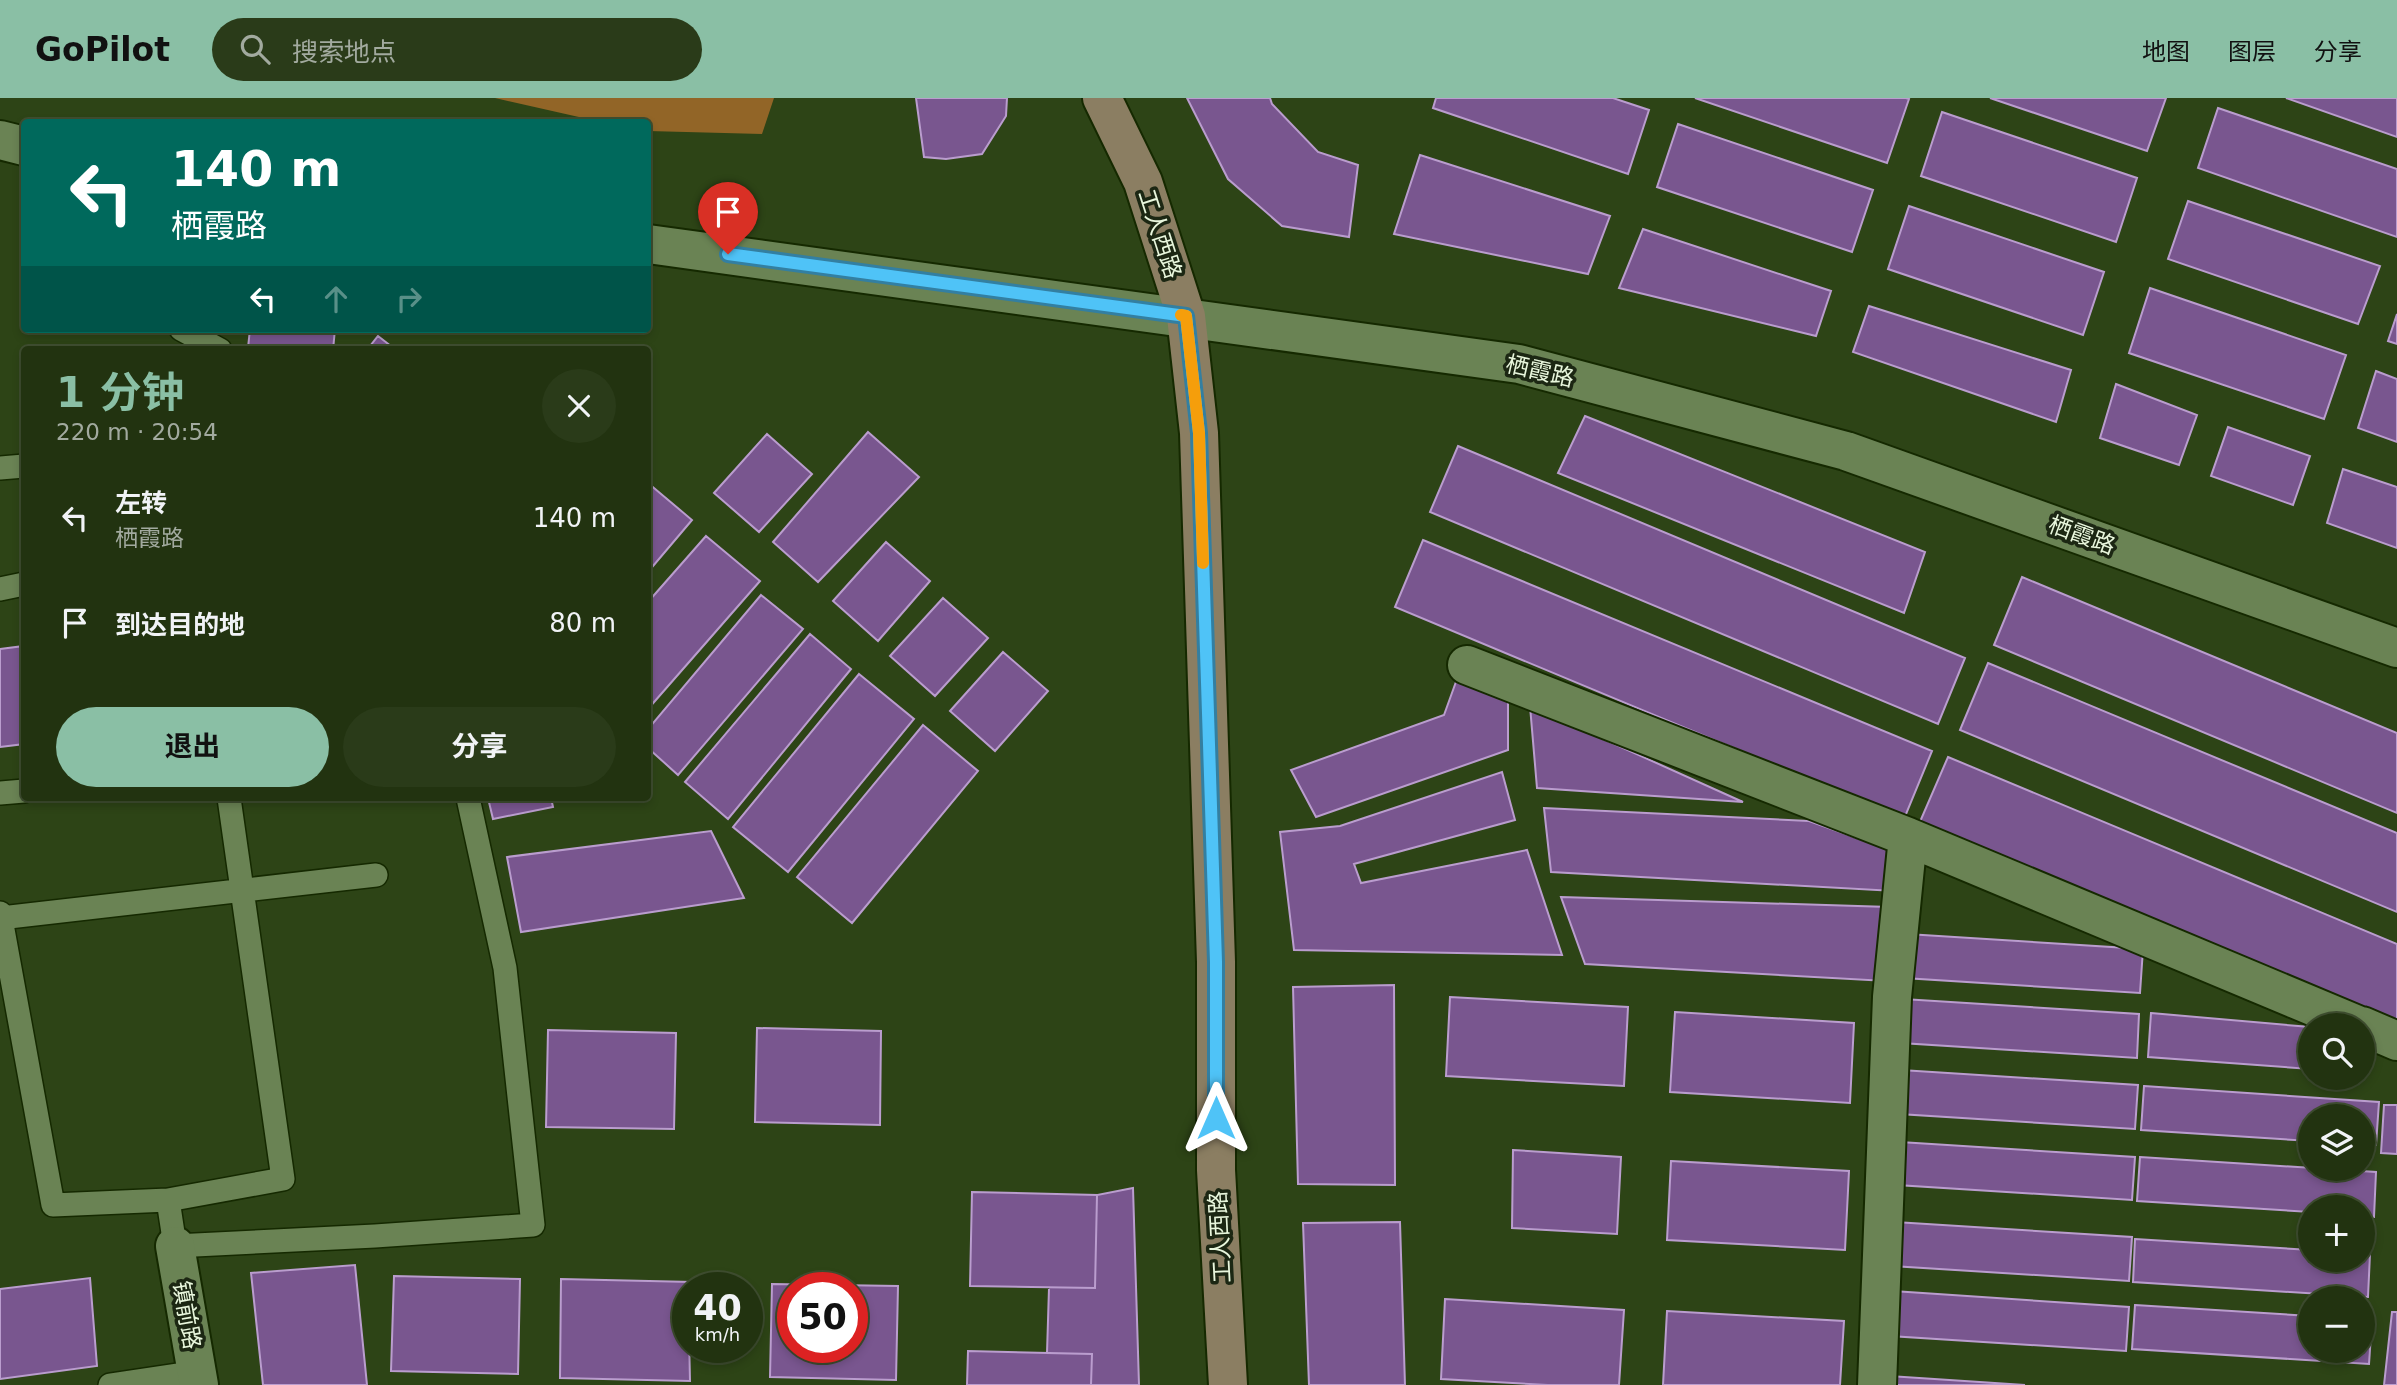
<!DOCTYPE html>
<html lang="zh">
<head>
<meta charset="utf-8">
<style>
  :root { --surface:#223310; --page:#2a3b19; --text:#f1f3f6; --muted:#a2aa9f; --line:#3f4e30; --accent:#8abfa5 }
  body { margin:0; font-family:"DejaVu Sans","Noto Sans SC",sans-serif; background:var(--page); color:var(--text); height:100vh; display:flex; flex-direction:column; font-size:26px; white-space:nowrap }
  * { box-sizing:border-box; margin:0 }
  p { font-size:23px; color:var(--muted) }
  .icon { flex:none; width:38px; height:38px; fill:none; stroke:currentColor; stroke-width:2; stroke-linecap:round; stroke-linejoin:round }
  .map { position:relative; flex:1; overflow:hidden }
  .panel { position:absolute; left:21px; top:248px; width:630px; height:455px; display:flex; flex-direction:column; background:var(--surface); border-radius:7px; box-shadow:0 4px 10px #0003,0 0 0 2px var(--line) }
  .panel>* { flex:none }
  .top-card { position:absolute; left:21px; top:21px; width:630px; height:214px; border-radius:7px; box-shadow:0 4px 10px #0003,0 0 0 2px var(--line); background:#00695c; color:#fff; overflow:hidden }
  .buttons { position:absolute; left:2298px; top:915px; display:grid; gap:14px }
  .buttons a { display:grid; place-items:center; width:77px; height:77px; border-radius:50%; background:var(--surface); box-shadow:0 4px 10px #0003,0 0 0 2px var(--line); font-size:35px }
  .speed { position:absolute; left:672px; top:1174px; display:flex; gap:14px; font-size:35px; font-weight:700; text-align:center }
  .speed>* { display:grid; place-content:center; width:91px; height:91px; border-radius:50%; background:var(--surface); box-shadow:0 4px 10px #0003,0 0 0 2px var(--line); line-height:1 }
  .speed small { font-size:18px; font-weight:400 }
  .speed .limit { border:10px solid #d22; background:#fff; color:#111 }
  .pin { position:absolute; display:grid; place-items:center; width:60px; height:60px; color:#fff; margin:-72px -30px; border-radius:50% 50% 50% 0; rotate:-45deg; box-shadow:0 0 7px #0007 }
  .pin .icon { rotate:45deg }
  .me { position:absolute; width:77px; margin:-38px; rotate:0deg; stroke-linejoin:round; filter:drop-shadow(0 0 5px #0008) }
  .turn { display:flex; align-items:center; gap:24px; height:147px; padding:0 35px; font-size:32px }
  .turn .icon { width:91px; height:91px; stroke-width:2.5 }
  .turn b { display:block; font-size:49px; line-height:60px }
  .lanes { display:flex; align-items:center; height:66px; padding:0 35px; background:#0003; justify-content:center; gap:35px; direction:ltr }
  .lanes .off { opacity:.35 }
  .round { display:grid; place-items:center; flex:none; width:74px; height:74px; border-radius:37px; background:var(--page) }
  .summary { display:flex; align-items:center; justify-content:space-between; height:119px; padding:0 35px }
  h1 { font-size:42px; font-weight:700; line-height:52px; color:var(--accent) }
  .action { display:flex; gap:14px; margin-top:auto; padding:14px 35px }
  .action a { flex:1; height:80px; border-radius:42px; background:var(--accent); color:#111; font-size:28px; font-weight:700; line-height:80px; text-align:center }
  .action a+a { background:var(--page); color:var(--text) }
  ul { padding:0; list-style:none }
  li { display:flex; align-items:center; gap:21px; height:105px; padding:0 35px }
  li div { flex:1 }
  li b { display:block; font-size:26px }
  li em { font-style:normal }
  header { display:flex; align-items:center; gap:42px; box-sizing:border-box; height:98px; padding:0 35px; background:var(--accent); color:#111 }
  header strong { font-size:33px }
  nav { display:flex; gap:38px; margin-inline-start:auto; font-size:24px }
  .search { width:490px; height:63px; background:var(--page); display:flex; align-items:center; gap:18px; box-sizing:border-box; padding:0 24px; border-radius:38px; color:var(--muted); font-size:26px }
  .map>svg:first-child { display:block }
  .forest { fill:#926527 }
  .building { fill:#79568f; stroke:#ba9dce; stroke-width:2; fill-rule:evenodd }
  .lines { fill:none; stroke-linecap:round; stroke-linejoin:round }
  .service-casing { stroke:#152900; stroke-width:26 }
  .minor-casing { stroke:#152900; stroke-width:42 }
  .tertiary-casing { stroke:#152900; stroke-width:42 }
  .secondary-casing { stroke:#152900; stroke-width:42 }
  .service { stroke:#6a8354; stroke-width:23 }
  .minor { stroke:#6a8354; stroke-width:38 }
  .tertiary { stroke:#6a8354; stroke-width:38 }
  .secondary { stroke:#8b7e62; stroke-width:38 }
  .route-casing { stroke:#337fa1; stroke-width:18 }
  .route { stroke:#4fc3f7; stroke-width:12 }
  .slow { stroke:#f59e0b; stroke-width:12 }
  .labels { text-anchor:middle; stroke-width:7; stroke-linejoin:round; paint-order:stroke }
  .street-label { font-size:23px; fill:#e9f7dd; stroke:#1c2713 }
</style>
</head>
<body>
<header>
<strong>GoPilot</strong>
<div class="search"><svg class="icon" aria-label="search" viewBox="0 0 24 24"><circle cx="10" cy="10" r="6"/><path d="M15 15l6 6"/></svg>搜索地点</div>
<nav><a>地图</a><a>图层</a><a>分享</a></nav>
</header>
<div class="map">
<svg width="2397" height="1287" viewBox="0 0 2397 1287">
  <rect width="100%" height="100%" fill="#2d4416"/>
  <!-- forest -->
  <path class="forest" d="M495,0h279l-12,36 -114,-3v-9h-47z"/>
  <!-- building -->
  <path class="building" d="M916,0h91l-1,18 -24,38 -36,5 -22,-2z
    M1187,0h83l2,6 46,48 40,13 -9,72 -67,-11 -54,-47z
    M1436,0h177l36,12 -21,64 -195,-66z
    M1695,0h211l3,1 -22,64z
    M1990,0h176l-19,53z
    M2286,0h111v39z
    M2218,10l179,61v68l-199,-69z
    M1942,14l195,66 -21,64 -195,-66z
    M1678,26l195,66 -21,62 -195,-65z
    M1420,57l190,61 -22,58 -194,-40z
    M2188,103l192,65 -22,58 -190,-65z
    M1909,108l195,66 -21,63 -195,-66z
    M1643,131l188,62 -15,45 -197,-48z
    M2150,190l196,67 -22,64 -195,-66z
    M1869,208l202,64 -15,52 -203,-70z
    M2397,216v30l-9,-3z
    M250,231h85l-2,21 -85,-2z
    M378,238l18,14h-29z
    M2376,273l21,8v63l-39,-14z
    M2116,286l81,31 -18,50 -79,-27z
    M1585,318l340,136 -21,61 -346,-140z
    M2228,329l82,29 -17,49 -82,-29z
    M868,334l51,45 -101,105 -45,-40z
    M767,336l45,40 -53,58 -45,-39z
    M1458,348l507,212 -27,66 -508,-212z
    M2343,371l54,18v61l-70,-25z
    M648,385l44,37 -44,52z
    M706,438l54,45 -112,128v-107z
    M1423,442l509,211 -28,68 -509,-212z
    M886,444l44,39 -52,60 -45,-40z
    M2022,479l375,156v80l-403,-168z
    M761,497l42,34 -125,146 -30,-27v-19z
    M943,500l45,40 -53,58 -45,-40z
    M810,536l41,35 -123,150 -43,-37z
    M24,548v98l-24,3v-98z
    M1003,554l45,39 -53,60 -45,-40z
    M1988,565l409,170v79l-437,-182z
    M859,576l55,45 -126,153 -55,-45z
    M1457,581l51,20v51l-192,67 -25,-47 153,-55z
    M1530,608l213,96 -206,-14z
    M923,627l55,46 -126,152 -55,-46z
    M1948,659l449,187v79l-478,-199z
    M1502,674l13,48 -161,44 7,19 166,-33 35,105 -268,-5 -14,-118 60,-6z
    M488,700h63l2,9 -60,12z
    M1544,710l265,13 82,29 3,41 -343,-19z
    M711,733l33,67 -223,34 -14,-75z
    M1561,799l328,10 -3,74 -301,-17z
    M1907,836l236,15 -3,44 -236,-15z
    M1394,887l1,200 -97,-1 -5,-197z
    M1450,899l178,10 -4,79 -178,-10z
    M1903,901l236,15 -2,44 -236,-15z
    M1675,914l179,11 -4,80 -180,-11z
    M2151,915l159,14v42l-162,-12z
    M757,930l124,3 -1,94 -125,-3z
    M548,932l128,3 -2,96 -128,-2z
    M1901,972l237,15 -3,44 -236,-15z
    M2144,988l235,16 -3,43 -14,-1v-28h-52v25l-169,-11z
    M2384,1007h13v49l-16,-1z
    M1900,1044l235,15 -3,43 -235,-15z
    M1513,1052l108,7 -4,77 -105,-6z
    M2140,1059l236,15 -2,45 -12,-1v-8h-52v4l-173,-11z
    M1671,1063l178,10 -4,79 -178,-10z
    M1133,1090l6,197h-48l1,-31 -45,-1 2,-65h46l2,-93z
    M972,1094l125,3 -2,93 -125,-2z
    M1400,1124l5,163h-96l-6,-162z
    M1895,1124l237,15 -3,44 -237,-15z
    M2135,1141l175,11v10h52v-6h8l-2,43 -235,-15z
    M355,1167l12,120h-104l-12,-112z
    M394,1178l126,3 -2,95 -127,-3z
    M90,1180l7,88 -97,13v-90z
    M561,1181l131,3 -1,6h-3l2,93 -130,-3z
    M772,1186l126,2 -2,94 -126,-3zM793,1190h59v60h-59z
    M1893,1193l236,16 -3,44 -236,-15z
    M1445,1201l179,11 -5,75h-71l-107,-6z
    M2135,1207l175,11v35h52v-31h10l-3,44 -237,-15z
    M1667,1213l177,10 -4,64h-177z
    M2392,1214h5v73h-13z
    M968,1253l124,3 -1,31h-124z
    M1889,1278l136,9h-137z"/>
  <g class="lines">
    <defs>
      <path id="service" d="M181,231l39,21
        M0,370l24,-2
        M0,491l24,-5
        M0,695l24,-2
        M229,700l54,381 -115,21 7,46 200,-10 158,-11 -28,-257 -37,-170
        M0,815l53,292 115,-5
        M0,820l376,-43
        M110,1287l87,-13"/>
      <path id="minor" d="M1467,567l441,172 452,189
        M2362,928l35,15
        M175,1148l24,139
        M1877,1287l15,-388 16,-160"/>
      <path id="tertiary" d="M0,42l24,6
        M648,146l871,120 327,87 551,197"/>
      <path id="secondary" d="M1102,0l41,84 43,134 13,117 17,529v208l12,215"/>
    </defs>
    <!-- service casing -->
    <use href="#service" class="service-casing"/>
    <!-- minor casing -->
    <use href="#minor" class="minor-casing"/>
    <!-- tertiary casing -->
    <use href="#tertiary" class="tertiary-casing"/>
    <!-- secondary casing -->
    <use href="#secondary" class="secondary-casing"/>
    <!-- service -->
    <use href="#service" class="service"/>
    <!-- minor -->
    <use href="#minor" class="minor"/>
    <!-- tertiary -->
    <use href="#tertiary" class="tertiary"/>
    <!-- secondary -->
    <use href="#secondary" class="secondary"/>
  </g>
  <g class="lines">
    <defs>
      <path id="route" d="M728,156l458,62 13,117 17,529v156"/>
    </defs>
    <!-- route casing -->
    <use href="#route" class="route-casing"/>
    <!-- route -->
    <use href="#route" class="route"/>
    <!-- slow -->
    <path class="slow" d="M1181,217l5,1 13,117 4,130"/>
  </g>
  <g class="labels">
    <!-- street labels -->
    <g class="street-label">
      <text transform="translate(1160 136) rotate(72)" y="8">工人西路</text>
      <text transform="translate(1540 273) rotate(13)" y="8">栖霞路</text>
      <text transform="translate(2082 437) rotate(20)" y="8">栖霞路</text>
      <text transform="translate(1220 1139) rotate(-93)" y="8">工人西路</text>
      <text transform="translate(187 1217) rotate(80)" y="8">镇前路</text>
    </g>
  </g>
</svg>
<div class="buttons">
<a><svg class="icon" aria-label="search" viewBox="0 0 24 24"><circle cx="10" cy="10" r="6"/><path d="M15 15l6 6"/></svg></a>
<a><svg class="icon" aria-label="layers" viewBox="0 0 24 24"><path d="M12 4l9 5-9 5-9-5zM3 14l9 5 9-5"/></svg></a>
<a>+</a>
<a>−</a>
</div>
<div class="speed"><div>40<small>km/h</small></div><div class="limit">50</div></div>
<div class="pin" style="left:728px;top:156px;background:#d93025"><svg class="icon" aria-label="arrive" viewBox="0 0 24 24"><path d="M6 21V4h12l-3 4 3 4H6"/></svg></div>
<svg class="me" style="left:1216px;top:1020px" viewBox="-20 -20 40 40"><path d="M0-17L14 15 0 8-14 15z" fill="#4fc3f7" stroke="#fff" stroke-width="4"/></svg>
<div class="top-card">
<div class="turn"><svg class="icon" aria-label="left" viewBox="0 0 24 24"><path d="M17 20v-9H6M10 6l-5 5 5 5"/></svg><div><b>140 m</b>栖霞路</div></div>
<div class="lanes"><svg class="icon" aria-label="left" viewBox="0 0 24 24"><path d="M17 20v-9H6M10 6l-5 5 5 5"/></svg><svg class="icon off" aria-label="ahead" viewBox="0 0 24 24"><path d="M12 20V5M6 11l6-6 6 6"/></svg><svg class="icon off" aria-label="right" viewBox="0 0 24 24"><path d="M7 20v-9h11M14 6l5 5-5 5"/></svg></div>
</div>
<section class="panel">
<div class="summary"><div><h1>1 分钟</h1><p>220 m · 20:54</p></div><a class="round"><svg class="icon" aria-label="close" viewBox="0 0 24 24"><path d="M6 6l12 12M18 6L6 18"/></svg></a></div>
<ul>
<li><svg class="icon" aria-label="left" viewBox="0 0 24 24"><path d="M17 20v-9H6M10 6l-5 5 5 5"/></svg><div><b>左转</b><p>栖霞路</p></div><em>140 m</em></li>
<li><svg class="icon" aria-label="arrive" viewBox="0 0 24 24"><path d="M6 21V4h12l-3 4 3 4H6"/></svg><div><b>到达目的地</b></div><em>80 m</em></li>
</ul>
<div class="action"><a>退出</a><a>分享</a></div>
</section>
</div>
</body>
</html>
